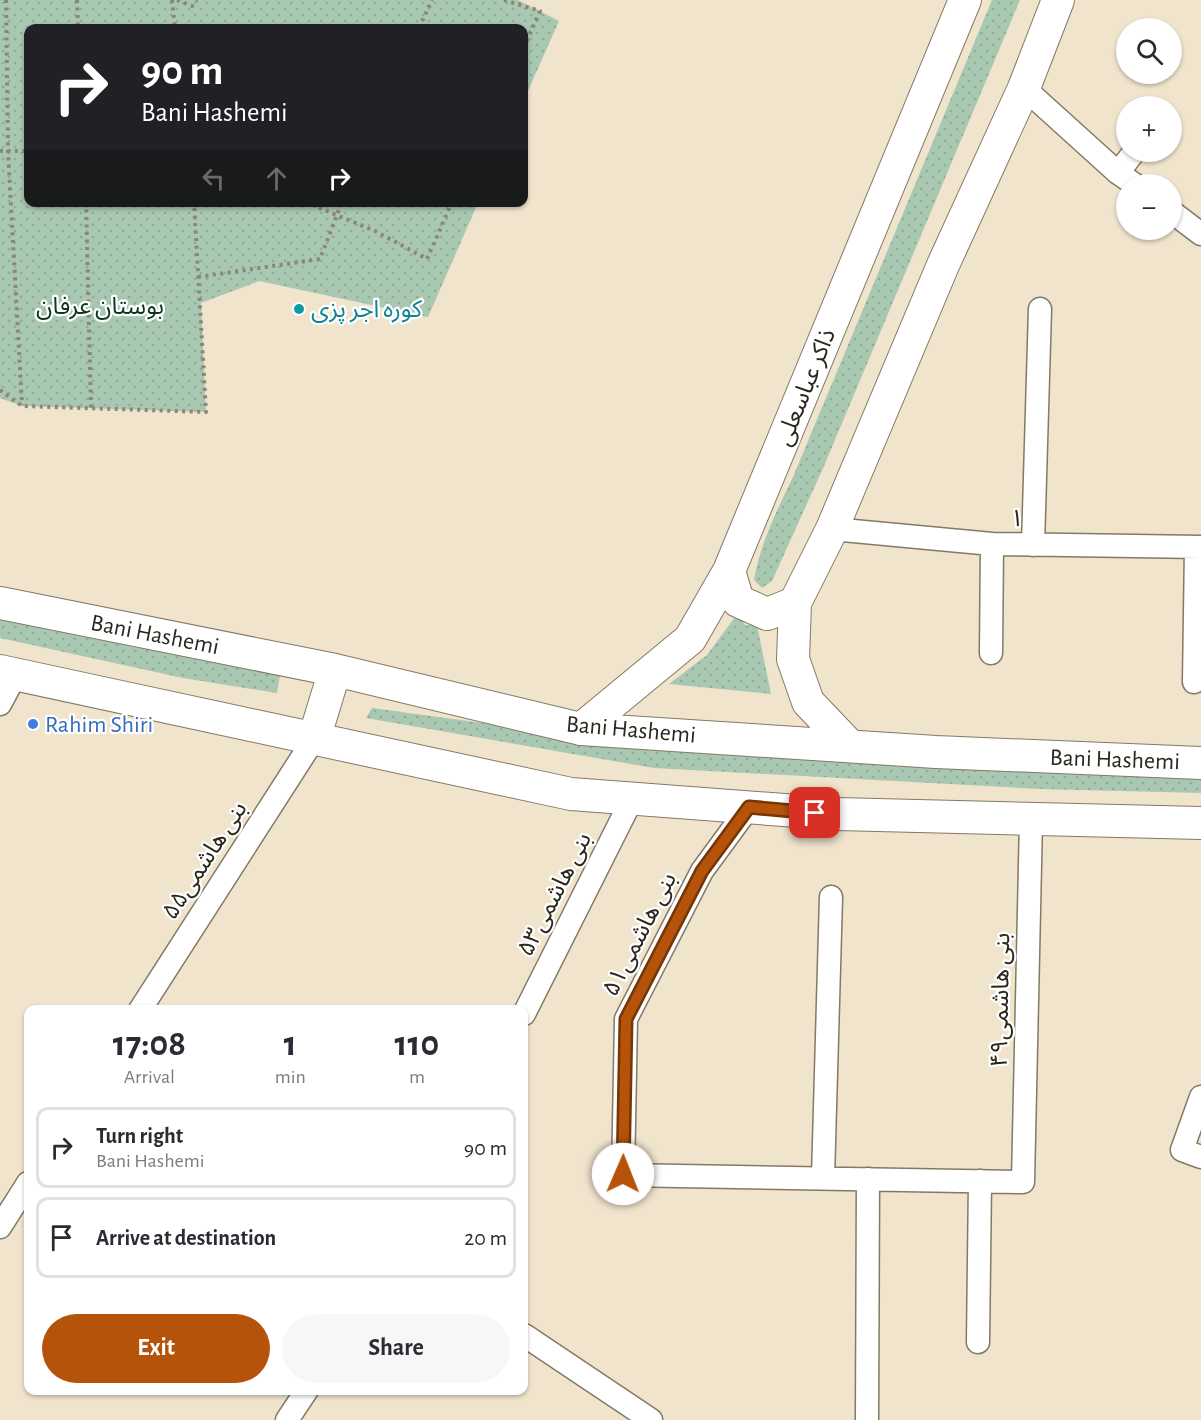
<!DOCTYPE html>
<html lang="en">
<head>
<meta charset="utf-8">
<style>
  :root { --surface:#fff; --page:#f7f7f7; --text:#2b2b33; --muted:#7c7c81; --line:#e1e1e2; --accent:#b45309 }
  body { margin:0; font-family:"Alegreya Sans","Noto Sans Arabic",sans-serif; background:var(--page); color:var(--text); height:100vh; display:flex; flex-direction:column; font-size:22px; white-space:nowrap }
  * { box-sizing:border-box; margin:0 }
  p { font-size:20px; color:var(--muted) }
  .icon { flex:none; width:33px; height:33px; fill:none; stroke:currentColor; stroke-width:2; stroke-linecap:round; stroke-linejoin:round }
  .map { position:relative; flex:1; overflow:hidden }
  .panel { position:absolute; left:24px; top:1005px; width:504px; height:390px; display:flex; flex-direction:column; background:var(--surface); border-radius:12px; box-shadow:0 2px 4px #0004 }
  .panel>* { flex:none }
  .banner { position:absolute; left:24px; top:24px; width:504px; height:183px; border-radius:12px; box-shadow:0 2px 4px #0004; background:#202124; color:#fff; overflow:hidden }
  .tools { position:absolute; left:1116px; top:18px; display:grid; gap:12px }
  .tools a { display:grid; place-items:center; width:66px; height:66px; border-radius:50%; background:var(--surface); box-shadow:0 2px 4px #0004; font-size:30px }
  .pin { position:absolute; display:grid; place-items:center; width:51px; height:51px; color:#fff; margin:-26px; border-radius:12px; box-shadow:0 3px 9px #0006 }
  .me { position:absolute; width:66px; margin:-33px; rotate:1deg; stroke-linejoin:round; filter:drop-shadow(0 0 4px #0008) }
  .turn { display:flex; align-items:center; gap:21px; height:126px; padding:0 18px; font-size:27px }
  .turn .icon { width:78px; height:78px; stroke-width:2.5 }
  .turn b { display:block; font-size:42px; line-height:51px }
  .lanes { display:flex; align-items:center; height:57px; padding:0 18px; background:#0003; justify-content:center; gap:30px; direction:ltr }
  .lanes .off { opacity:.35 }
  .eta { display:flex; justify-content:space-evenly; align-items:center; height:102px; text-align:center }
  .eta b { font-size:36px; font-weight:600; line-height:42px }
  .primary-button { display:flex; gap:12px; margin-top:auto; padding:12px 18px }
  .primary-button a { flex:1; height:69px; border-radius:36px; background:var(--accent); color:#fff; font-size:24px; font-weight:600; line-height:69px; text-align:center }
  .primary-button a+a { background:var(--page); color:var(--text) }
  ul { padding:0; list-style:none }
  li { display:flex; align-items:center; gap:18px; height:81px; margin:0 12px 9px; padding:0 6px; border:3px solid var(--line); border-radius:12px }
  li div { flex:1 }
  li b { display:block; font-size:22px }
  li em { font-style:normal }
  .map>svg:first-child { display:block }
  .grass { fill:url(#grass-dots) }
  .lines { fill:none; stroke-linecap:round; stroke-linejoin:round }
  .street-casing { stroke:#847965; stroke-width:25 }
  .secondary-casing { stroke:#847965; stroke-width:34 }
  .path { stroke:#8d8575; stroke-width:4; stroke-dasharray:3 4.5; stroke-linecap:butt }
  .street { stroke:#fff; stroke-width:22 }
  .secondary { stroke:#fff; stroke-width:32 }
  .route-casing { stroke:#753606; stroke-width:15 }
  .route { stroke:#b45309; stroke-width:10 }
  .culture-dot { fill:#0f9aa8; stroke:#fff; stroke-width:2 }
  .shop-dot { fill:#3f7fe0; stroke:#fff; stroke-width:2 }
  .labels { text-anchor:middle; stroke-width:4.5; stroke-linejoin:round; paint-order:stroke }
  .park-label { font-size:24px; fill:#0c361e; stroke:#fff }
  .culture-label { font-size:24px; fill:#0d838f; stroke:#fff; text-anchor:start }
  .street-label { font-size:24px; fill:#2b271e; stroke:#fff }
  .shop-label { font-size:24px; fill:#366cbe; stroke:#fff; text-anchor:start }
</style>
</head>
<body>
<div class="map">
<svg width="1201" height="1420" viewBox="0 0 1201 1420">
  <defs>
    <pattern id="grass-dots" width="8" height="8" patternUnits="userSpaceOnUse" patternTransform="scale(1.5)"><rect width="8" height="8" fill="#a8c8b2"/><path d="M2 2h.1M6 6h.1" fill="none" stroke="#91ac99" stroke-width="1.8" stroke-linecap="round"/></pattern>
  </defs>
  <rect width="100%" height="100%" fill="#f0e4cd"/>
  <!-- grass -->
  <path class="grass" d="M0,0h518l41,21 -35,79v-72h-496v174l450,1 -50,114 -169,-36 -58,22 5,109 -184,-6 -22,-8z
    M992,0h28l-196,466 -52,115 -10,7 -8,-8c6,-36 23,-70 39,-103z
    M738,613l7,12h12l14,69 -102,-10 38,-29z
    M0,618l280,57 -3,18 -94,-15 -183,-40z
    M372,708l234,32 595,34v19l-160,-4 -387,-21 -288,-50z"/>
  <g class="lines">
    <defs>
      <path id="street" d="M1024,88l94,85 16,11
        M1118,173l16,-21
        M1172,212l29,22
        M832,529l160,15 209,3
        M1033,545l7,-236
        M991,653l1,-109
        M1194,682l2,-135
        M0,704l16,-30
        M749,807l-47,64 -76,148 -3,156 400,7 8,-363
        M140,1010l174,-271
        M524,1014l108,-215
        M1201,1097l-19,53 19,7
        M823,1178l8,-281
        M0,1227l28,-44
        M524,1335l127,85
        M978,1342l2,-161
        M287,1420l20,-30
        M867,1420l1,-241"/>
      <path id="secondary" d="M729,571l9,30 29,13 28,-11
        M0,603l335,67 246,59 355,23 265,11
        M0,671l571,123 266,20 364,9
        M581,729l109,-90 39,-68 236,-571
        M314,739l21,-69
        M849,745l-41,-43 -15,-43 2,-56 37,-74 111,-264 81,-177 34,-88"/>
    </defs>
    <!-- street casing -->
    <use href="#street" class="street-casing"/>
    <!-- secondary casing -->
    <use href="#secondary" class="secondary-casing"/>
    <!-- path -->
    <path class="path" d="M6,0l2,151 14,254
      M77,0l1,28
      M172,0l3,28
      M177,0l15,6 5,-6
      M504,0l36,11 -16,36
      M419,28l13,-28
      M0,151h28
      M86,202l5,206
      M305,202l70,29 52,28 25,-57
      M198,277l122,-18 22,-57
      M0,390l22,16 184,6 -12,-210"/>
    <!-- street -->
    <use href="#street" class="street"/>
    <!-- secondary -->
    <use href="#secondary" class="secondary"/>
  </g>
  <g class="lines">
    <defs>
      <path id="route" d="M623,1174l3,-155 76,-148 47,-64 66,6"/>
    </defs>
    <!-- route casing -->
    <use href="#route" class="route-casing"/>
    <!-- route -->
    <use href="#route" class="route"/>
  </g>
  <!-- markers -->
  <circle class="culture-dot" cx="299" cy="309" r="6"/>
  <circle class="shop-dot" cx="33" cy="724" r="6"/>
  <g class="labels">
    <!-- park labels -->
    <g class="park-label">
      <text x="100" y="314">بوستان عرفان</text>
    </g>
    <!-- culture labels -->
    <g class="culture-label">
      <text x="311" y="317">کوره اجر پزی</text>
    </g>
    <!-- street labels -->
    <g class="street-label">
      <text transform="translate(805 387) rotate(-68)" y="8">ذاکر عباسعلی</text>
      <text transform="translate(1017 518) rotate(1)" y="8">۱</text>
      <text transform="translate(155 634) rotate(11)" y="8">Bani Hashemi</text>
      <text transform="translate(631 729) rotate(5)" y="8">Bani Hashemi</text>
      <text transform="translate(1115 759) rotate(2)" y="8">Bani Hashemi</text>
      <text transform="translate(204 860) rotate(-57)" y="8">بنی هاشمی۵۵</text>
      <text transform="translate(554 894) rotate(-63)" y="8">بنی هاشمی۵۳</text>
      <text transform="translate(639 934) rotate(-63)" y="8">بنی هاشمی۵۱</text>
      <text transform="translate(1000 1000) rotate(-89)" y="8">بنی هاشمی۴۹</text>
    </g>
    <!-- shop labels -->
    <g class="shop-label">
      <text x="45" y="732">Rahim Shiri</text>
    </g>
  </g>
</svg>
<div class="tools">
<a><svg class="icon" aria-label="search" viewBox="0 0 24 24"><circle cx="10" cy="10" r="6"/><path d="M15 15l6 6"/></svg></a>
<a>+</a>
<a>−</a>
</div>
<div class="pin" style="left:815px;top:813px;background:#d93025"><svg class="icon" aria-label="arrive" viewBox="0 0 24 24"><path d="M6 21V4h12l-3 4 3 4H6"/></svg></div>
<svg class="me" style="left:623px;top:1174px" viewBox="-20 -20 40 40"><circle r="19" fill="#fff"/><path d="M0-13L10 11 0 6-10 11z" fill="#b45309"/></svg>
<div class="banner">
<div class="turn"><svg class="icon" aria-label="right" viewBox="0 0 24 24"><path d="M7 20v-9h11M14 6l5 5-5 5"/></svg><div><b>90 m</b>Bani Hashemi</div></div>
<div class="lanes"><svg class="icon off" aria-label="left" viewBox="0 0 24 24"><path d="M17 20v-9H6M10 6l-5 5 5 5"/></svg><svg class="icon off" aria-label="ahead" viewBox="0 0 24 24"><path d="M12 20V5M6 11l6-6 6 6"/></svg><svg class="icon" aria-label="right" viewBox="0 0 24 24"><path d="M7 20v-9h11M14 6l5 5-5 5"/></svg></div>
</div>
<section class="panel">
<div class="eta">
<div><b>17:08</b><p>Arrival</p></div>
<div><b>1</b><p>min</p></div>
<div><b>110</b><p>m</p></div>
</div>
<ul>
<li><svg class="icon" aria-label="right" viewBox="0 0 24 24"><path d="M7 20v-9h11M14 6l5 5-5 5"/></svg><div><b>Turn right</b><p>Bani Hashemi</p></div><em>90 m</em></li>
<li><svg class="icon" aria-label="arrive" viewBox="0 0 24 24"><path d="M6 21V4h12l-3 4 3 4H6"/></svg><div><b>Arrive at destination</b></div><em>20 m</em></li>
</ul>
<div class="primary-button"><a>Exit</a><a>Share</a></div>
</section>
</div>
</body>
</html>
